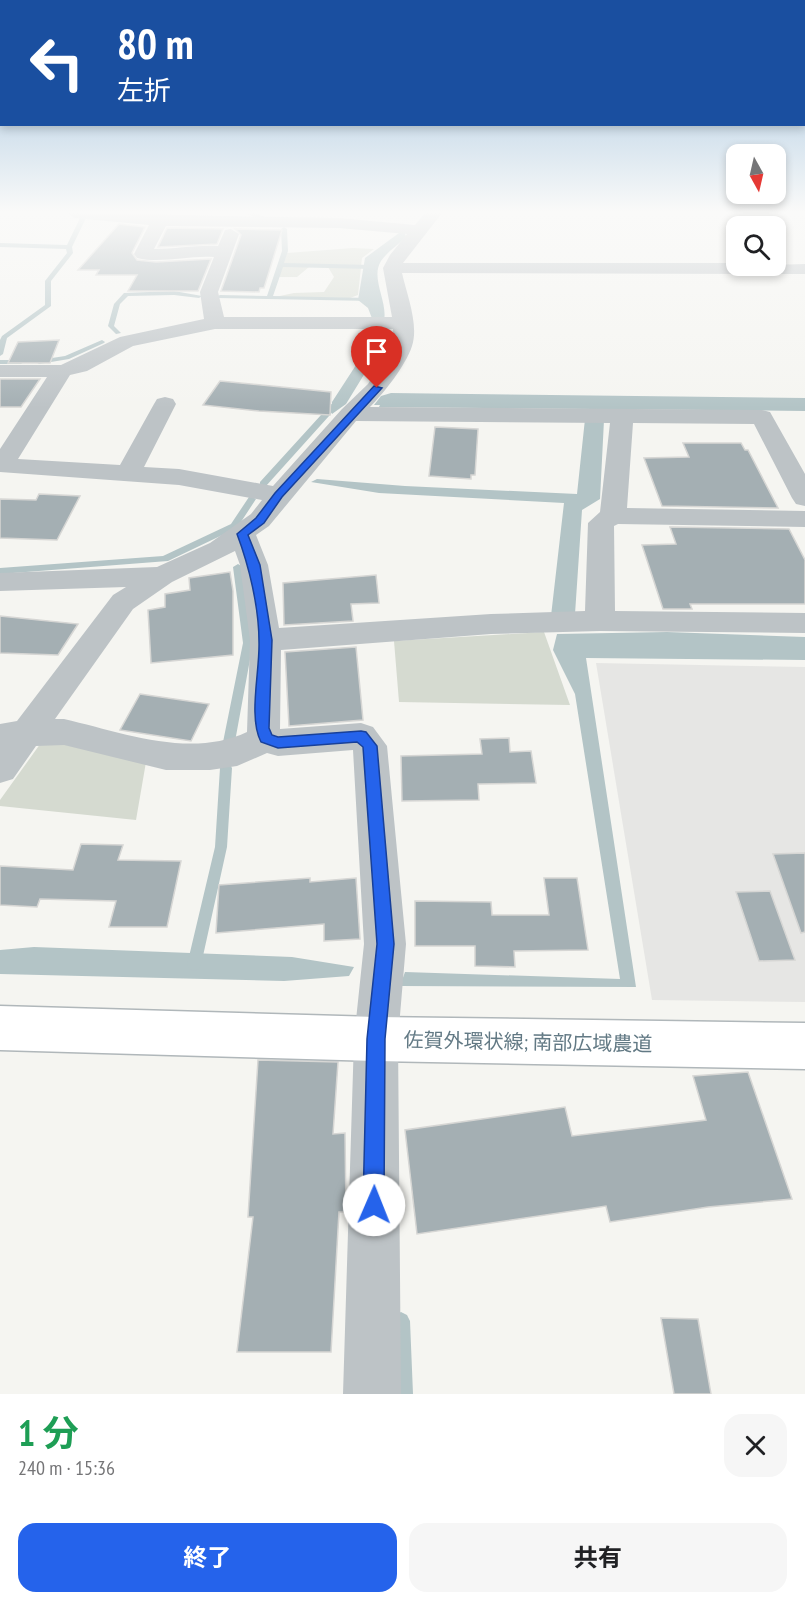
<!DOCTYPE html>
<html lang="ja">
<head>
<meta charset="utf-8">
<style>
  :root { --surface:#fff; --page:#f6f6f6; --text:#202124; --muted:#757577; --accent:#2563eb }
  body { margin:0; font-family:"PT Sans Narrow","Noto Sans JP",sans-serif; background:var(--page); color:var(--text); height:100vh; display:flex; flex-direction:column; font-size:22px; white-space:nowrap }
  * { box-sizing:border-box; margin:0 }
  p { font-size:20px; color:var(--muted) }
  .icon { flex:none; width:33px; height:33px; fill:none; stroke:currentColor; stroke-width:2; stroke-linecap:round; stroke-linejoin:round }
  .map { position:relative; height:1394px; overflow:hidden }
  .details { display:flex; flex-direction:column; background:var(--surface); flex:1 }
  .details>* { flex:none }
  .top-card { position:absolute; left:0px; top:0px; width:806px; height:126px; box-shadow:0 3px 9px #0003; background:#1a4fa0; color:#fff; overflow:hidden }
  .needle { width:39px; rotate:172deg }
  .controls { position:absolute; left:726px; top:144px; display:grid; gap:12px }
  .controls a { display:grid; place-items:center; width:60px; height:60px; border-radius:12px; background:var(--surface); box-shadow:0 3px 9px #0003; font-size:30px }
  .pin { position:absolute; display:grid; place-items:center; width:51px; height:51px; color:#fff; margin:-62px -26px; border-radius:50% 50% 50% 0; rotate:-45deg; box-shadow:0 0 6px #0007 }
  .pin .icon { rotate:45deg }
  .me { position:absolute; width:66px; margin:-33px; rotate:1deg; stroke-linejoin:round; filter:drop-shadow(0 0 4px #0008) }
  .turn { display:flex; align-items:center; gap:21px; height:126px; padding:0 18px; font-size:27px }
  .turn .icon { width:78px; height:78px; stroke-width:2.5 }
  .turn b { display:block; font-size:42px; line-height:51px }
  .round { display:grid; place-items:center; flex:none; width:63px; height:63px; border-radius:18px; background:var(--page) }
  .summary { display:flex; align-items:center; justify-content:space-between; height:102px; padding:0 18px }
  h1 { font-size:36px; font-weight:700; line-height:45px; color:#1e9e55 }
  .button { display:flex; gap:12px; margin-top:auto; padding:12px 18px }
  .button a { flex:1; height:69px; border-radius:18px; background:var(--accent); color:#fff; font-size:24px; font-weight:700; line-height:69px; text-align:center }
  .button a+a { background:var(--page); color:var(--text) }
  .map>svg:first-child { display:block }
  .built { fill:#e6e6e4 }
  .green { fill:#d5dad0 }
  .water { fill:#b3c4c6 }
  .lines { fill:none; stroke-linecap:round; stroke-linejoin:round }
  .stream { fill:#b3c4c6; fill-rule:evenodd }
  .building { fill:#a4afb3; stroke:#d6d6d4; stroke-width:1.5 }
  .primary-casing { stroke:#b0b7ba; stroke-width:3 }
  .minor { fill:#bdc3c6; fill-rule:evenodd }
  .primary { fill:#fff; fill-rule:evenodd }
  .route { fill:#2563eb; stroke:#184099; stroke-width:1.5 }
  .labels { text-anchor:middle; stroke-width:6; stroke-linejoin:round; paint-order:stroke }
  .near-street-label { font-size:20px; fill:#627984; stroke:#fff }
</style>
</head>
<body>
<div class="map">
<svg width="805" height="1394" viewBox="0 0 805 1394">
  <rect width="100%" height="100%" fill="#f5f5f1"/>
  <!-- built -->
  <path class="built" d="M596,663l209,4v335l-153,-2z"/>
  <!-- green -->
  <path class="green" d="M353,248l21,1 -12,9 -4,37 -8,3 -75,-1 19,-4 30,-1 10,-15 -6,-10h-19l-12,10h-18l8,-24z
    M544,632l26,73 -171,-3 -5,-61z
    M43,740l103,22 -10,58 -136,-14v-6z"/>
  <!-- water -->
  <path class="water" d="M399,233h6l1,4c-8,8 -19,15 -25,24 -12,19 11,45 1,66l5,10 -41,67 -14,10v-12l26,-40 15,-41 -5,-13 -10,-8 7,-42z
    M391,393l414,5v13l-426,-4 1,-2h-6l7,-9z
    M585,419l19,1 -4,79 -18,11 -7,104 -24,2 13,-113 -185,-10 -68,-11 6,-3 88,7 172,8z
    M667,632l138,5v23l-219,-2 50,329 -236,-1 5,-14 215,7 -45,-285 -22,-44 4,-16z
    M34,947l258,10 62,10 -5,9 -65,5 -284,-7v-24z"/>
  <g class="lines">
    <!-- stream -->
    <path class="stream" d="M253,213l18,6 1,1 -3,2 -22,-8z
      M83,216l3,2 -14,29 1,6 -22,28v25l-44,32 -4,16 -3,2v-16l2,-4 43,-31v-24l22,-28 -1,-4 -66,-2v-4l67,2 13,-27z
      M284,227l3,2 1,22 -4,12 89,2 3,2 -3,2 -90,-2 -10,29 97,2 3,2 -1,1 -154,-3v-2l2,-1 47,1 15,-45 -1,-22z
      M174,291l28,5 -3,2 -25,-3 -46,1 -8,8 -6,22 7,7 -5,1 -8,-8 6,-22 10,-11z
      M102,340l3,2 -1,1 -35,16 -30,5 -3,-2 3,-2 26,-4z
      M0,360h21l3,2 -3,2h-21z
      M331,404l7,2 -72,80h-6v-4z
      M249,497h3l4,2 -19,29 -69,33 -168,13v-6l163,-12 68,-32z
      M238,564l5,3 10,76 -19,104 -2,3h-8l-2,-3 21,-104 -10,-76z
      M226,764l4,1 2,3 -5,79 -26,118 -2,4 -5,2 -5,-2 -2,-4 28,-118 5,-79 2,-3z
      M401,1312l6,3 3,6 3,73h-18l-3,-73 3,-6z"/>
  </g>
  <!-- building -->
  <path class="building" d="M119,224l26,3 -13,26 5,7 19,2 55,-3 -13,32h-70l9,-16h-41l3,-5h-21z
    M167,228l56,1 -6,15 -59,3z
    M235,229l47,1 -18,58h-4l-1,4 -38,-1 20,-56z
    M59,340l-9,23h-42l10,-21z
    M0,379h40l-19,28h-21z
    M220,381l111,11 -1,23 -71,-4 -56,-6z
    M435,427l43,2 -3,46h-4v4l-42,-3z
    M683,443h58l4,7h3l30,58 -116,-2 -18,-48 45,-1z
    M39,494l41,2 -23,44 -57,-2v-39l36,1z
    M670,527l119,2 16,31v44h-115l2,5h-29l-21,-64 34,-1z
    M230,572l3,19v64l-82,8 -3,-53 17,-3v-13l25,-4 -1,-12z
    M376,575l3,28 -28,1 2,17 -69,4 -1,-42z
    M0,616l78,8 -20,31 -58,-2z
    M356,647l7,73 -74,6 -4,-74z
    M140,694l69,10 -18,37 -71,-11z
    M509,738l1,14 21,-1 5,32 -58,1 1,16 -77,1 -1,-45 81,-2 -2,-15z
    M81,844l42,1 -5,15 63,1 -14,66h-58l7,-26 -76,-2 -3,8 -37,-2v-39l73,4z
    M805,853v79l-4,1 -28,-79z
    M310,878v4l46,-4 4,61 -36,2v-17l-108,9 3,-48z
    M544,878h33l11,72 -74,1 1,16 -40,-1v-20h-60v-45l76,1 1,13h57z
    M770,891l25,69 -36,1 -23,-69z
    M258,1060l80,2 -5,72 12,-1 1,79h-7l-8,140h-94l16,-135h-5z
    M748,1072l44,127 -84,8 -98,15 -4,-16 -189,28 -12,-104 160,-23 7,29 134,-16 -13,-44z
    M661,1318l37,1 13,75h-37z"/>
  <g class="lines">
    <defs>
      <path id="primary" d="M0,1006l376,11 429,6v46l-429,-8 -376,-11z"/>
    </defs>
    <!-- primary casing -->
    <use href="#primary" class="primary-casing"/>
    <!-- minor -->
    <path class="minor" d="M67,213l272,5 76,7 10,-12h17l-39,50h333v3l69,-2v10l-403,-1c5,22 17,52 10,73 -6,19 -28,47 -42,61l392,3 8,2 35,62v32l-9,-2 -4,-6 -38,-74 -121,-1 -6,85 178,3v16l-187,-3 -4,2 1,85 190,2v20l-205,-2 -109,3 -210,16 -1,79 81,-6 12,4 14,19 19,198 -8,95 3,355h-58l11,-355 10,-95 -11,-194 -75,6 -11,-3 -30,13 -27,4h-44l-102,-25 -28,1 -23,33 -13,4v-59l17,-3 96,-126 13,-8 -126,4v-18l157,-6 53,-24 41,-29 11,-14 -83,-15 -179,-13v-23l47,-72h-47v-12h61l59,-28 84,-18 -4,-27 14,-35c-26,-2 -52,7 -77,1l-3,-4 15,-29 -74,-7zM166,226l173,2 68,6 -17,21 -7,13 9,49h-168l-6,-25 21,-58 -8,-5 -6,1 -7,16c-22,-1 -42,3 -64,3zM215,329h178l-1,17 -24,38 -26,25 -69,77 -94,-17 -35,-2 32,-63 -3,-5 -8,-2 -8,2 -3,5 -34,61 -102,-6 52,-84 17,-4 46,-25zM356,421l254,2 -10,89 -12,11 -3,88 -94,3 -212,14 -11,-63 -12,-30 13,-9zM235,551l5,14 10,75 -3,92c-57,27 -126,0 -183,-13h-9l78,-110 39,-27z"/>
    <!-- primary -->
    <use href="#primary" class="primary"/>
  </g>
  <!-- sky -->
  <linearGradient id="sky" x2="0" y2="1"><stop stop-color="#93bada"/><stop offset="0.52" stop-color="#fafaf9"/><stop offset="1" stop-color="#fafaf9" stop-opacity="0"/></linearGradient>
  <rect width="805" height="408" fill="url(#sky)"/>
  <!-- route -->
  <path class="route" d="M374,386l8,2 -100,109 -18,26 -16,12 12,30 12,75 -3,88 3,7 6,2 83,-6 5,1 11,14 17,198 -9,95 -1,166 -3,7 -7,3 -7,-3 -4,-7 4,-166 10,-95 -14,-197 -6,-5 -79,6 -17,-6c-13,-25 -1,-71 -2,-100 0,-35 -10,-76 -22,-108l19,-16 19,-25z"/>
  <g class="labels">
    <!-- near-street labels -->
    <g class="near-street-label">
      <text transform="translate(528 1042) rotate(1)" y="7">佐賀外環状線; 南部広域農道</text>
    </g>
  </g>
</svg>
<div class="controls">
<a><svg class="needle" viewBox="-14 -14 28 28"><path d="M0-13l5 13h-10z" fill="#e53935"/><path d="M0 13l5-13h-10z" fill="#757577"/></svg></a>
<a><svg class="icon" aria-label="search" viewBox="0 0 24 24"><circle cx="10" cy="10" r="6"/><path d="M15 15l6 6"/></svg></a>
</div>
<div class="pin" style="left:377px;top:388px;background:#d93025"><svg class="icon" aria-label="arrive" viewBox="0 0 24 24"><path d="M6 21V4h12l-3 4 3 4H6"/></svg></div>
<svg class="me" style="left:374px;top:1205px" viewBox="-20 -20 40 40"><circle r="19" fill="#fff"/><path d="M0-13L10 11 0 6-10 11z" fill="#2563eb"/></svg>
<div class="top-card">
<div class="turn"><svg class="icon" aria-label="left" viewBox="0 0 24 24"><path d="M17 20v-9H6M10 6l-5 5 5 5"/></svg><div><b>80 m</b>左折</div></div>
</div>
</div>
<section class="details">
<div class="summary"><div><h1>1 分</h1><p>240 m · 15:36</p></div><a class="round"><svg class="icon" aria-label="close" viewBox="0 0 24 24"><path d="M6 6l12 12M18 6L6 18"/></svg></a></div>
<div class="button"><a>終了</a><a>共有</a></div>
</section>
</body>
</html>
